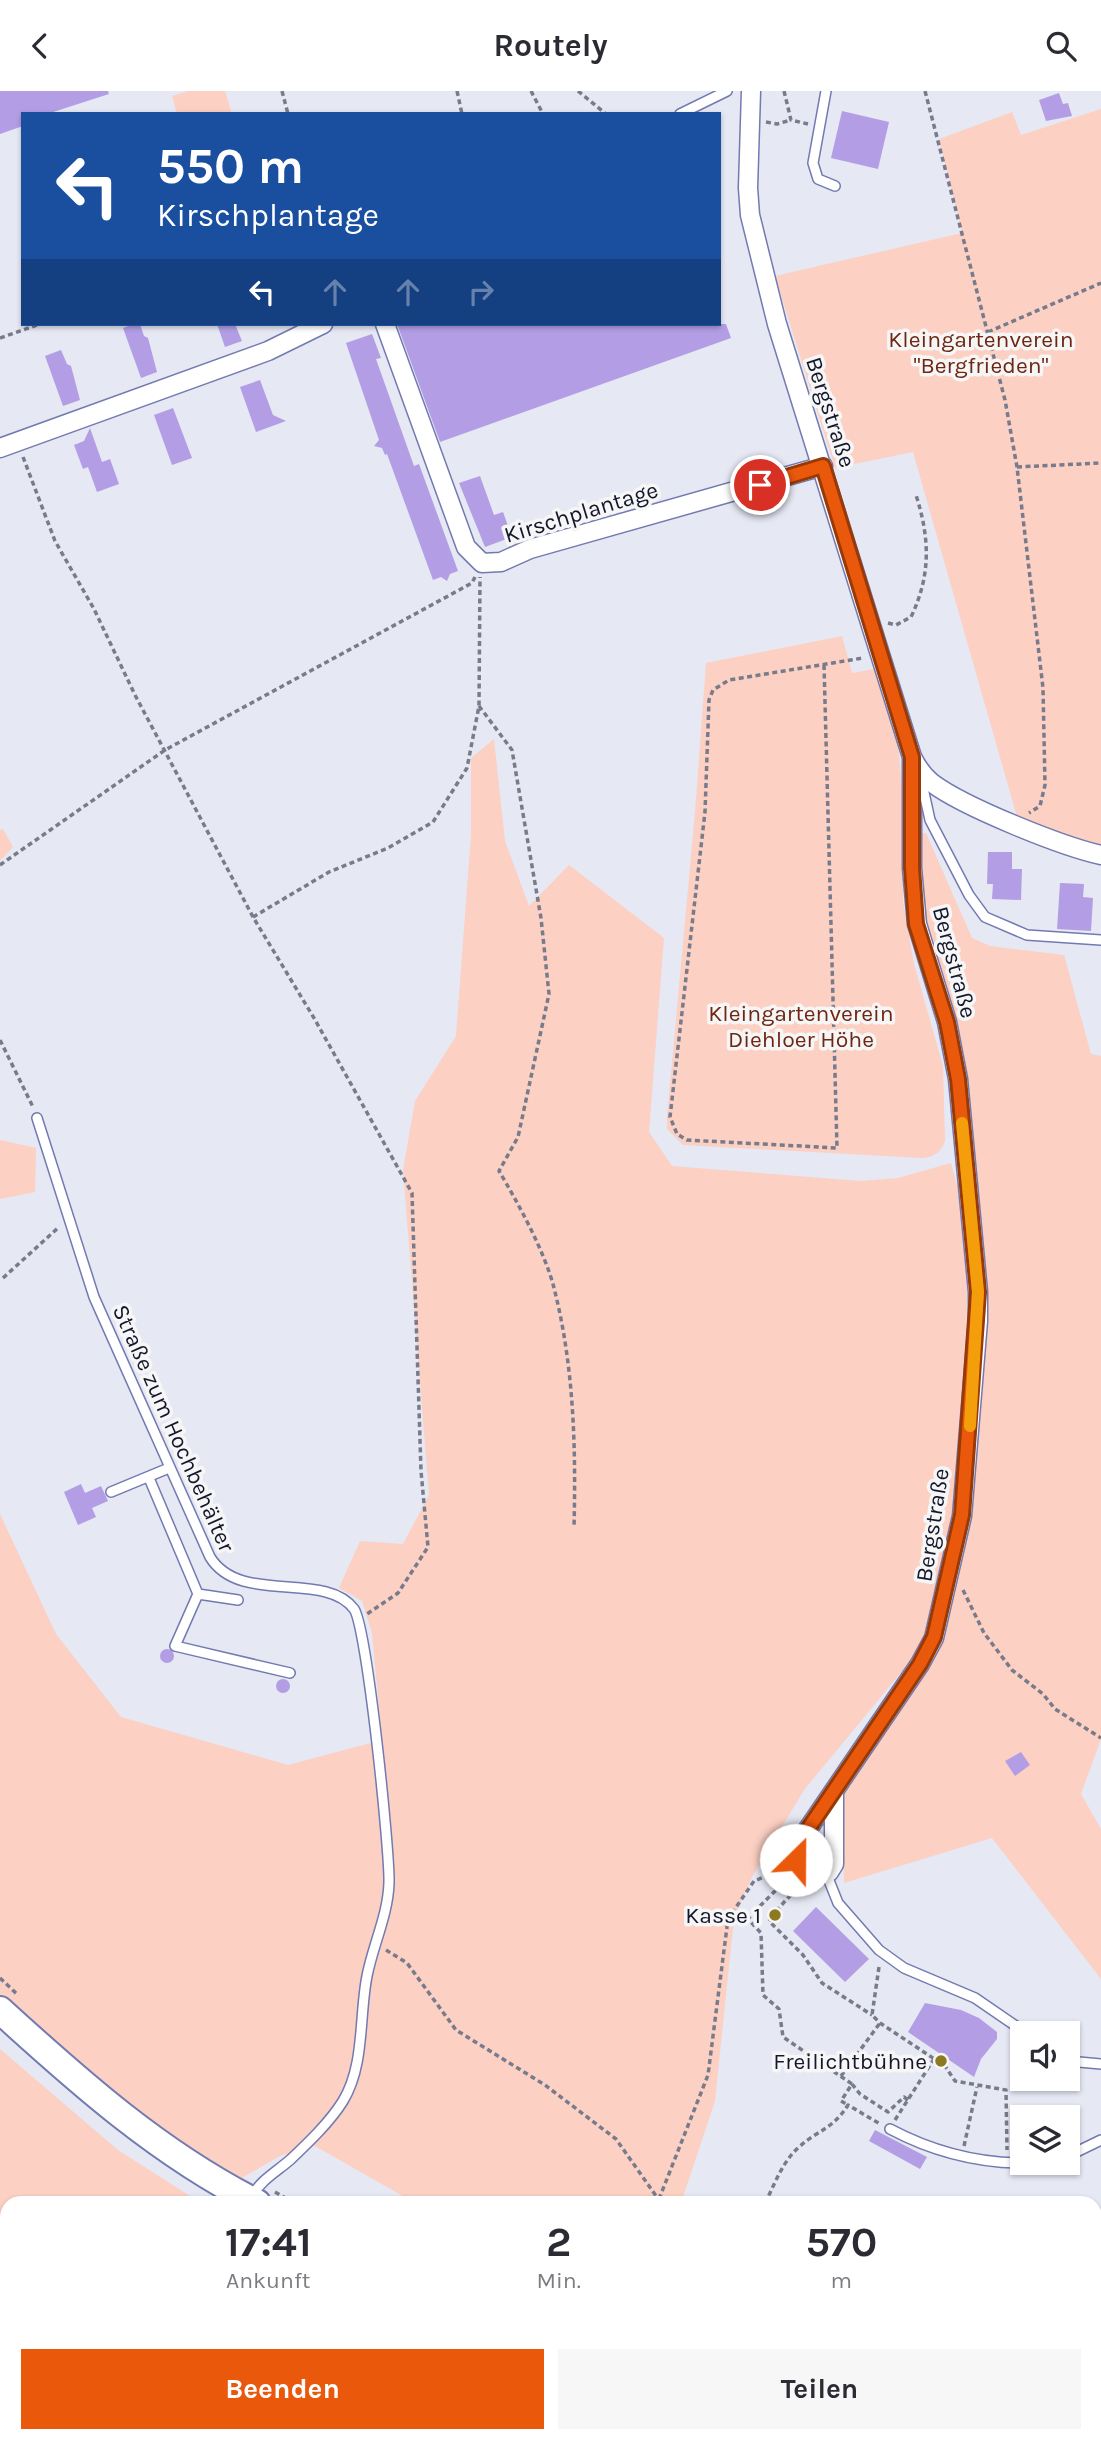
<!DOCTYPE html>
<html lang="de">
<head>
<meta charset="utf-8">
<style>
  :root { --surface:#fff; --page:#f7f7f7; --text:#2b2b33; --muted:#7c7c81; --accent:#ea580c }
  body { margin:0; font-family:Karla,sans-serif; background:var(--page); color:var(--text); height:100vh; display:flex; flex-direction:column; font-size:26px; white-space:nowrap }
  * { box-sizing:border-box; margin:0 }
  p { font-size:23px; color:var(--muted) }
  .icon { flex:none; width:38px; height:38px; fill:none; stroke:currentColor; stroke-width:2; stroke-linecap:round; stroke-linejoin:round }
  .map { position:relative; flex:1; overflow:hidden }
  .sheet { position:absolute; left:0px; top:2105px; width:1102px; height:247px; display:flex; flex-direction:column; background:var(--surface); border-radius:21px 21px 0 0; box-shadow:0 2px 5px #0004 }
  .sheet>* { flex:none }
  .banner { position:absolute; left:21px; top:21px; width:700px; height:214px; border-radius:0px; box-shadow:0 2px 5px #0004; background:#1a4fa0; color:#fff; overflow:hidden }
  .fabs { position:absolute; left:1010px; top:1930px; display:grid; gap:14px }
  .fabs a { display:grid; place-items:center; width:70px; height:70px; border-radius:0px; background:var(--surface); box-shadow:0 2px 5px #0004; font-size:35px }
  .pin { position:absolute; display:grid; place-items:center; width:60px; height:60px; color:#fff; margin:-30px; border:4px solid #fff; border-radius:50%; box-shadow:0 2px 7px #0007 }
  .me { position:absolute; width:77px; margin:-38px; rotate:23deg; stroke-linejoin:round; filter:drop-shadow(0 0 5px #0008) }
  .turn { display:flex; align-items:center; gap:24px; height:147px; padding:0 21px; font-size:32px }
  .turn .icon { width:91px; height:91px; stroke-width:2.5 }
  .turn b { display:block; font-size:49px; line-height:60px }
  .lanes { display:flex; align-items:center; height:66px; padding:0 21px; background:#0003; justify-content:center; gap:35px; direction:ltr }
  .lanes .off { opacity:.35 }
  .eta { display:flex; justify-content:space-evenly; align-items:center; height:119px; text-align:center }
  .eta b { font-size:42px; font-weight:700; line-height:49px }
  .action { display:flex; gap:14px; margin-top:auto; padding:14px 21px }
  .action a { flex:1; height:80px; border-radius:0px; background:var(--accent); color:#fff; font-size:28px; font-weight:700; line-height:80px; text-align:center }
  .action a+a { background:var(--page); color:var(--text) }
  header { display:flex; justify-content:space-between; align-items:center; height:91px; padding:0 21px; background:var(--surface); font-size:32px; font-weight:700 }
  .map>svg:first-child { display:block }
  .green { fill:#fcd0c3 }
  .building { fill:#b39ee5 }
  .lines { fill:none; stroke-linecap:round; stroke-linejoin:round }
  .lane-casing { stroke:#727ab0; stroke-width:12 }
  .street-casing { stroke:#727ab0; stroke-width:21 }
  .secondary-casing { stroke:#727ab0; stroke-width:30 }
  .path { stroke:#787b8b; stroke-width:3.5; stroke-dasharray:5 3.5; stroke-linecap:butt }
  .lane { stroke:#fff; stroke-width:9 }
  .street { stroke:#fff; stroke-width:18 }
  .secondary { stroke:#fff; stroke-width:26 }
  .route-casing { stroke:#983908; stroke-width:18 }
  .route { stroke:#ea580c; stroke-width:12 }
  .slow { stroke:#f59e0b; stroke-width:12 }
  .poi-dot { fill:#8d7a20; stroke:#f6f6f6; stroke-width:2.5 }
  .labels { text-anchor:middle; stroke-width:7; stroke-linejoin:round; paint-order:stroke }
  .park-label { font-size:23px; fill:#6e2712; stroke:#f6f6f6 }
  .street-label { font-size:23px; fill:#14172c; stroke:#f6f6f6 }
  .poi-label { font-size:23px; fill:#14172c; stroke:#f6f6f6; text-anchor:end }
</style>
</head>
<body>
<header><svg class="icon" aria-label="back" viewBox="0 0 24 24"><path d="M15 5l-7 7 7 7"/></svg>Routely<svg class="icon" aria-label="search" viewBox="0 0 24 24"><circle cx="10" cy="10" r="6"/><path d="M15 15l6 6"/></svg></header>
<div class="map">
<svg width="1101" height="2351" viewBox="0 0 1101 2351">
  <rect width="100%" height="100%" fill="#e6e8f4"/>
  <!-- green -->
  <path class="green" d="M188,0h37l7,23h-55l-5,-18z
    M1101,18v737l-25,-5 -59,-24 -104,-365 -78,16 -60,-192 187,-43 -23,-94 73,-27 9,23z
    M842,545l10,37 22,-4 24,77 4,41 1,114 11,63 29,102 2,75c-4,11 -10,16 -23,17l-239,-13 -16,-16v-12l28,-305 11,-149z
    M494,648l11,102 24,65 40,-41 95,73 -15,194 23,34 189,15 37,-3 53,-15 8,30 9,93 -4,86 -10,143 -30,128 14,7 7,-16 24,-108 18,-202 -2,-53 -11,-77 -50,-270 -5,-52v-38l7,-1 46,105 18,8 74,9 27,99 10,2v683l-20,55 20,35v150l-109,-141 -148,45 -2,-91 80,-145 -118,143 -52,87 -18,41 -19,183 -34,102h-266l-100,-57 -35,10 -54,31 -226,-173v-500l56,120 65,83 167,48 94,-25 -10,-107 -10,-32 -23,-13 21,-47 43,3 26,-49 -26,-325 12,-69 41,-65 15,-201v-77z
    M3,738l10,18 -13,14v-31z
    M0,1049l36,8 -1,44 -35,7z
    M0,1958l118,101 83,53h-194v233h684l13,6h-704z
    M760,2345h167l1,6h-156z"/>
  <!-- building -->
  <path class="building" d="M0,0h108l1,3 -62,20h-24v12l-23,8z
    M1059,2l4,11 5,-1 4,13 -26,5 -7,-21z
    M842,20l47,11 -11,47 -47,-11z
    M134,233h6l4,12 4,2 9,34 -16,6 -18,-50z
    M217,233h18l7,17 -17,6z
    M397,233h329l5,14 -291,104z
    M372,243l9,24 -5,1 38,107 5,-2 39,107 -8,3 -3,7 -6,-4 -8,3 -46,-126 -2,1 -3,-7 -8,-2 5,-6 -33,-97z
    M61,259l6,14 4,2 9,34 -17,6 -18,-50z
    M260,289l13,35 13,6 -30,11 -16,-45z
    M173,317l19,50 -20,7 -18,-50z
    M90,337l12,34 8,-3 9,25 -22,8 -9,-25 -5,2 -9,-24 10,-4z
    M480,385l14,39 9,-3 9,25 -27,10 -26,-64z
    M988,761h24v17h10l-1,31 -29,-1 1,-15h-6z
    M1060,792l24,1 -1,13 10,1 -2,33 -34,-2z
    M81,1393l4,9 16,-7 7,15 -16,7 4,9 -18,8 -14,-33z
    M160 1565a7 7 0 1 1 14 0a7 7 0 1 1-14 0Z
    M276 1595a7 7 0 1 1 14 0a7 7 0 1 1-14 0Z
    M1021,1661l9,13 -15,11 -10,-15z
    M816,1816l53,52 -24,23 -52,-51z
    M925,1912l36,7 18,8 18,14v7l-16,20 -7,18 -66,-45z
    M875,2039l52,27 -7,12 -51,-28z"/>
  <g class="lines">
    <defs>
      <path id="lane" d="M826,0l-13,72 5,16 17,7
        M680,23l47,-23
        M921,688l9,41 39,75 16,22 42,18 74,5
        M37,1027l57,179 116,260c30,49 115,13 144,52 13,18 36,243 35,274 -1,32 -16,62 -22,93 -8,40 -2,89 -24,125 -13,21 -35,42 -53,59 -14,12 -29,20 -38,36
        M149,1387l49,116 -23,52 115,27
        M111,1401l58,-24
        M198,1503l40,6
        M826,1782l12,30 41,47 25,18 71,30 51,35
        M1068,1970l33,3
        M890,2038c47,25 94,36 147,34
        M1068,2065l33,-16"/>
      <path id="street" d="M751,0l-3,97 2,27 27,109 135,433v111l5,56 30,98 11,57 20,213v29l-16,195 -28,122 -14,26 -114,168 -10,21v7l13,15 20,-3 5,-8v-72
        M385,233l81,223 16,16 19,-1 29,-13 293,-83
        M0,357l268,-97 55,-27
        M912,666c5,10 11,19 20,26 32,24 129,63 169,72"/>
      <path id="secondary" d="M0,1919c80,73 160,144 257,193
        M754,2345l11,6"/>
    </defs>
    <!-- lane casing -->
    <use href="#lane" class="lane-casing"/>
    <!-- street casing -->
    <use href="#street" class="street-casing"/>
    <!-- secondary casing -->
    <use href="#secondary" class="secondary-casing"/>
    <!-- path -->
    <path class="path" d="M282,0l6,23
      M457,0l5,23
      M531,0l12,23
      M578,0l28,23
      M784,0l7,29 17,4
      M925,0l80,309 12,67 26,221 2,97 -5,21 -11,7
      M766,31l11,2 14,-4
      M988,241l113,-49
      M0,247l40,-14
      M23,366l32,84 39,68 41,86 118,222 61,101 98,175 9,278 7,76 -30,46 -31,21
      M1017,376l84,-4
      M888,532l8,2 15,-8c20,-42 19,-78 5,-122
      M824,574l13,483 -150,-8 -10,-6 -7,-17 35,-305 4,-112 4,-10 16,-10 134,-22
      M479,615l33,44 29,168 8,76 -31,143 -19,34c19,32 46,81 55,117 20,78 22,160 20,240
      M0,774l165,-115 307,-167 3,-6
      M253,826l76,-45 59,-24 45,-26 34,-54 12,-62 1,-129
      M0,949l33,67
      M3,1187l56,-51
      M963,1499l21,43 28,37 31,24 12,15 46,29
      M760,1815l28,-28
      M756,1819l-8,9 13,14 2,62 16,14 4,28 69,47 -11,17 7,4
      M776,1820l22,-24
      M772,1826l-3,4 34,34 19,28 50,32
      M386,1859l21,13 49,67 89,55 71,54 45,64
      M879,1876l-7,48 8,8 65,43 10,15 51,9 1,60
      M0,1887l18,17
      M841,1985l39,-53
      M852,1993l8,10 28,18 16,-15 4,3
      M895,2029l39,-61
      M964,2055l13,-59
      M275,2101l19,11
      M659,2108l49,-124 20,-156 26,-38 30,-12
      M765,2112c10,-19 17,-41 34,-56 20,-18 33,-17 49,-42l32,19
      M1096,2149l5,-2
      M809,2345l14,6
      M932,2351l1,-6"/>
    <!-- lane -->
    <use href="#lane" class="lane"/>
    <!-- street -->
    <use href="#street" class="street"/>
    <!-- secondary -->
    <use href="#secondary" class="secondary"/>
  </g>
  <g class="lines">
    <defs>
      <path id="route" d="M760,394l63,-19 89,291v111l4,56 31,98 11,57 20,213 -16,223 -28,122 -14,27 -114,168 -10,21v7"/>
    </defs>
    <!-- route casing -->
    <use href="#route" class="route-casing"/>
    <!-- route -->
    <use href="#route" class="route"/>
    <!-- slow -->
    <path class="slow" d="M962,1032l16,169 -8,134"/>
  </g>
  <!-- markers -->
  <g class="poi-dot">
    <circle cx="775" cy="1824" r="7"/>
    <circle cx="941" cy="1970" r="7"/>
  </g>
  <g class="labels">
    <!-- park labels -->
    <g class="park-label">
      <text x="981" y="256">Kleingartenverein<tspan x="981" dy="26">"Bergfrieden"</tspan></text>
      <text x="801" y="930">Kleingartenverein<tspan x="801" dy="26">Diehloer Höhe</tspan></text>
    </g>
    <!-- street labels -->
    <g class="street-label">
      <text transform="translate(831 321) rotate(72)" y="8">Bergstraße</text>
      <text transform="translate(581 421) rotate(-17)" y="8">Kirschplantage</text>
      <text transform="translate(955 871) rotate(75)" y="8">Bergstraße</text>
      <text transform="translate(174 1337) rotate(66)" y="8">Straße zum Hochbehälter</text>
      <text transform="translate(932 1434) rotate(-81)" y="8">Bergstraße</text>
    </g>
    <!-- poi labels -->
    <g class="poi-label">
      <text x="761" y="1832">Kasse 1</text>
      <text x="927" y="1978">Freilichtbühne</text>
    </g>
  </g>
</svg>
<div class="fabs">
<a><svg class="icon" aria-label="sound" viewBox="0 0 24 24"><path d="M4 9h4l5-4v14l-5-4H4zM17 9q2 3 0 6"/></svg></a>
<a><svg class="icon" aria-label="layers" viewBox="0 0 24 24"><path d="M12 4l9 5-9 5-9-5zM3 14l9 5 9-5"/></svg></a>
</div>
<div class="pin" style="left:760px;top:394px;background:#d93025"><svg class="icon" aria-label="arrive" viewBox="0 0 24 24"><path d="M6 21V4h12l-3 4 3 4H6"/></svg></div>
<svg class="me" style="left:796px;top:1769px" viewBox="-20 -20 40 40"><circle r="19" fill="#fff"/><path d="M0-13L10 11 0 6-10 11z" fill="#ea580c"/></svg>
<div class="banner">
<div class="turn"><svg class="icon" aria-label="left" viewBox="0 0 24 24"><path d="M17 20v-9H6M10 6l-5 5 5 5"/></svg><div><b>550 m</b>Kirschplantage</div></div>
<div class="lanes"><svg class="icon" aria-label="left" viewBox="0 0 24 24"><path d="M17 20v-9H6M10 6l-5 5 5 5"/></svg><svg class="icon off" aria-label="ahead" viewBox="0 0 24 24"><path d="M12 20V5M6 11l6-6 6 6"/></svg><svg class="icon off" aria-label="ahead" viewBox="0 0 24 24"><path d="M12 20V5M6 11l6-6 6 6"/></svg><svg class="icon off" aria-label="right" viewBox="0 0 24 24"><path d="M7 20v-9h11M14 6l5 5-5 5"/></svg></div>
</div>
<section class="sheet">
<div class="eta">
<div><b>17:41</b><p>Ankunft</p></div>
<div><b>2</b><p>Min.</p></div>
<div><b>570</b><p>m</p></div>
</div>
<div class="action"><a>Beenden</a><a>Teilen</a></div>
</section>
</div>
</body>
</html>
